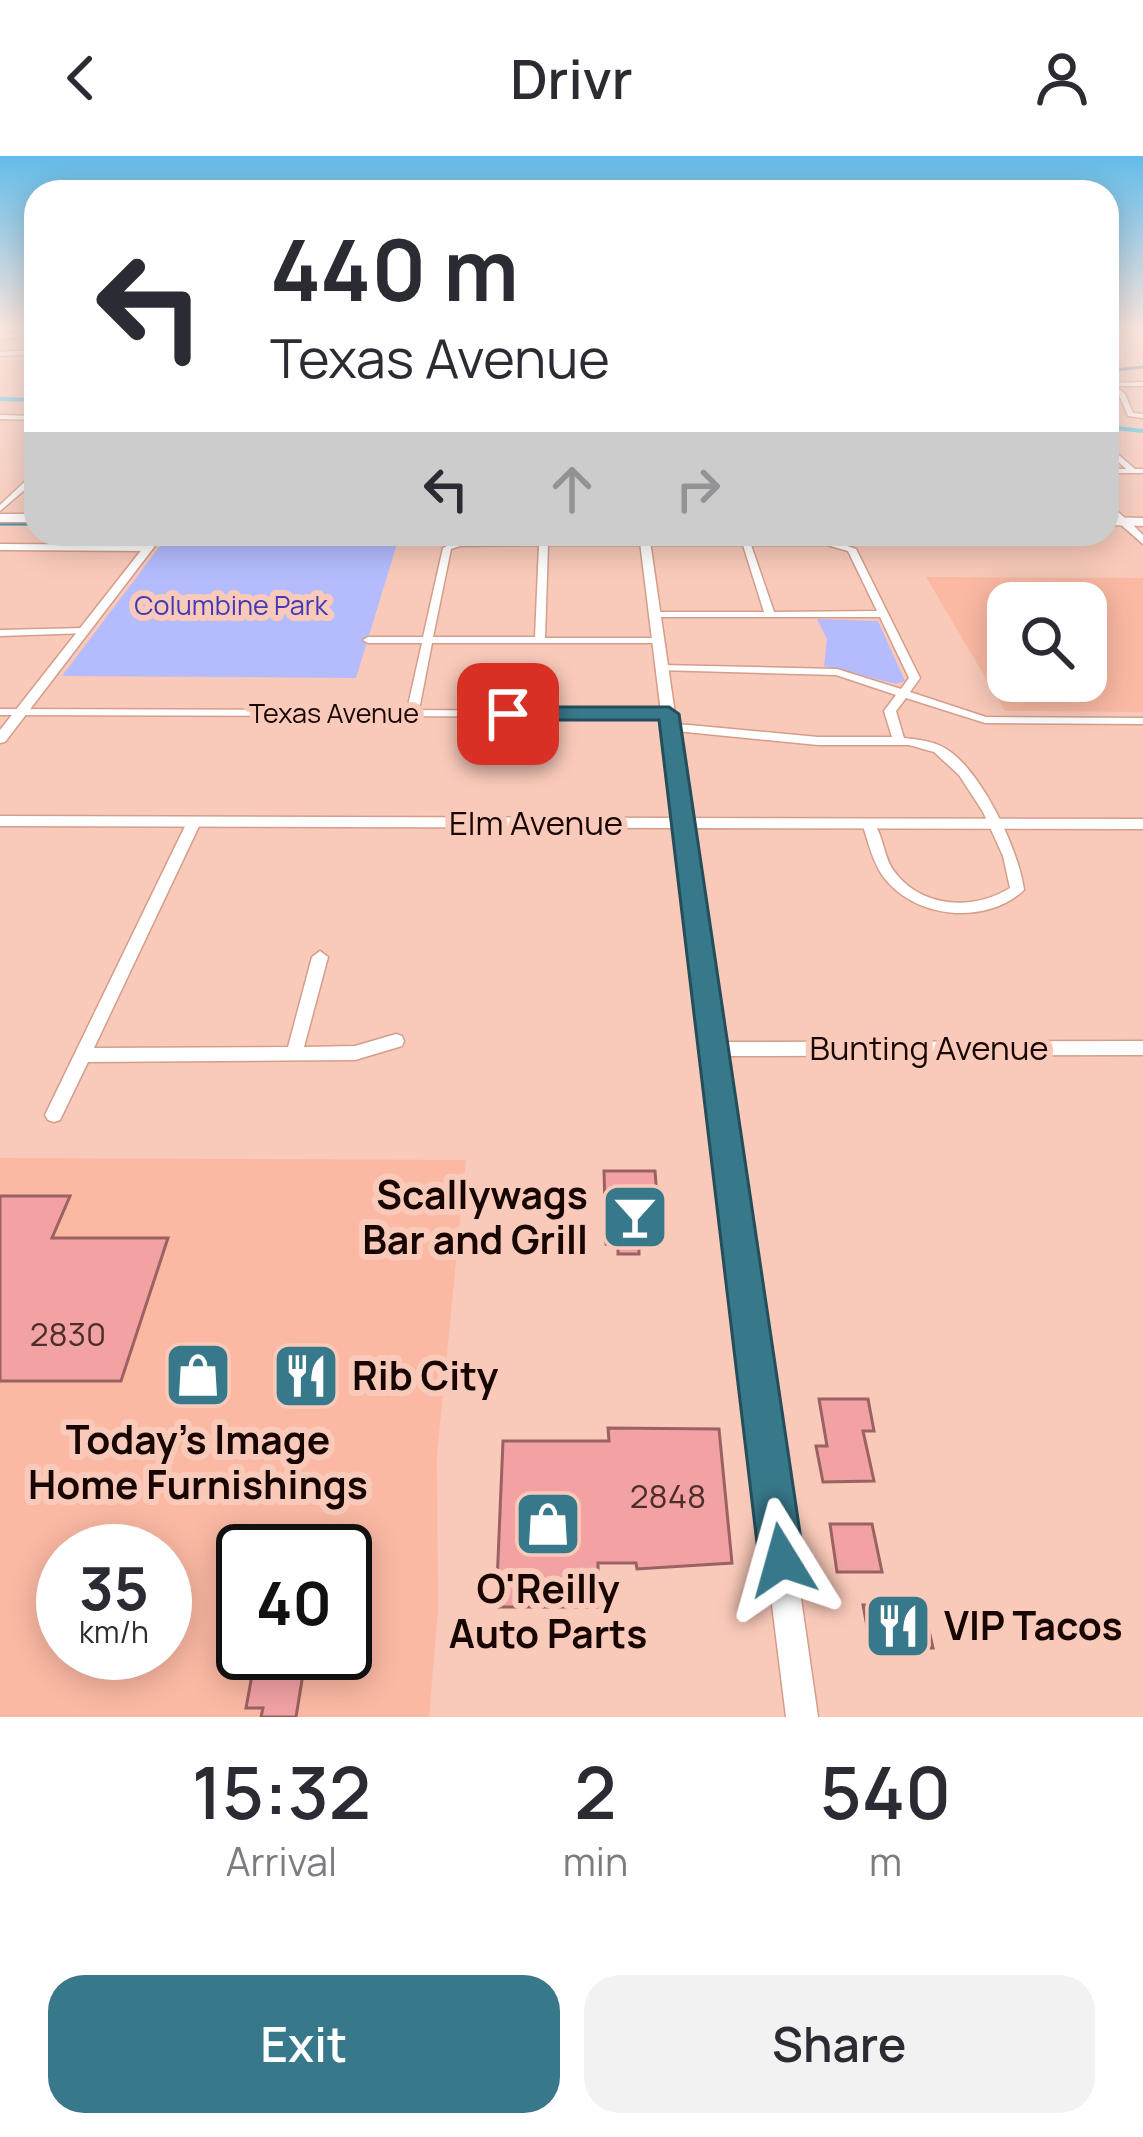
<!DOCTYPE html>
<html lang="en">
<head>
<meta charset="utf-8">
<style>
  :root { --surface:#fff; --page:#f2f2f3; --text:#2b2b33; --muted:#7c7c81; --accent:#37788a }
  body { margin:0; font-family:Manrope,sans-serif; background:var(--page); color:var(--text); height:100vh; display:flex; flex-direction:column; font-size:45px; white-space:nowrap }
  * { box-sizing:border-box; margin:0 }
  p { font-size:39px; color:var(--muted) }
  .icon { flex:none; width:66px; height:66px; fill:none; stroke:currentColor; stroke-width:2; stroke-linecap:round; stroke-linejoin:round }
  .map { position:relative; height:1561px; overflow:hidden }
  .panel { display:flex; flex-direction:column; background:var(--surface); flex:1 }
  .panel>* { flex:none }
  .banner { position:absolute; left:24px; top:24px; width:1095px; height:366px; border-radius:36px; box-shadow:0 6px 30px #0003; background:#fff; color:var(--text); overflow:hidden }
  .fabs { position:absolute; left:987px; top:426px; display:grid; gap:24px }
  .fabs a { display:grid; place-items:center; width:120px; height:120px; border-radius:24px; background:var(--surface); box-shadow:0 6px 30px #0003; font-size:60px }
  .speed { position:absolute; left:36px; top:1368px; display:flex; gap:24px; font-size:60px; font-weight:700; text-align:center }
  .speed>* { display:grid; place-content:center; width:156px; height:156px; border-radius:50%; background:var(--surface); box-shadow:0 6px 30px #0003; line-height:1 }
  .speed small { font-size:30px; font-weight:400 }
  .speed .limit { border:6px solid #111; border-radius:18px; background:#fff; color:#111 }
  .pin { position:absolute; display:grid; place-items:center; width:102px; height:102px; color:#fff; margin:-51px; border-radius:24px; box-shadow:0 6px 18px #0006 }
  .me { position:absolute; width:132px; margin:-66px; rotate:352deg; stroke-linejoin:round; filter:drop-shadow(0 0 9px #0008) }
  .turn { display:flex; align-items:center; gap:42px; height:252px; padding:0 48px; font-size:54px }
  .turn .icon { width:156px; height:156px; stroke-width:2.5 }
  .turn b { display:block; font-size:84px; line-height:102px }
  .lanes { display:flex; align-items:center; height:114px; padding:0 48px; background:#0003; justify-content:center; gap:60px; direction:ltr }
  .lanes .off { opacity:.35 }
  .eta { display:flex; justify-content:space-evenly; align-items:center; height:204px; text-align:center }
  .eta b { font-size:72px; font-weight:600; line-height:84px }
  .button { display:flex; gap:24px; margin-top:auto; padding:24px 48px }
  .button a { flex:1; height:138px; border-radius:36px; background:var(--accent); color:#fff; font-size:48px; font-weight:600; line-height:138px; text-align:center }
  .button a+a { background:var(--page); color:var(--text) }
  header { display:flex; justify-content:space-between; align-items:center; height:156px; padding:0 48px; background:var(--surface); font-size:54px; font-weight:600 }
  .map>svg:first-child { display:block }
  .built { fill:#fbb9a3; fill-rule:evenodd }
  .green { fill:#b4bcfe }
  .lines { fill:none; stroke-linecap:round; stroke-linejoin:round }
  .stream { stroke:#2f8ea6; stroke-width:3 }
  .canal { fill:#39c9ec; fill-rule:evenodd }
  .building { fill:#f2a2a3; stroke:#9a6263; stroke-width:3 }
  .minor-casing { stroke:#d59d8a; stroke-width:3 }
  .tertiary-casing { stroke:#d59d8a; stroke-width:3 }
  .secondary-casing { stroke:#d59d8a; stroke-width:3 }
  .minor { fill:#fff; fill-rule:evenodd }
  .tertiary { fill:#fff; fill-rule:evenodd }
  .secondary { fill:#fff; fill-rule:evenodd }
  .route { fill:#37788a; stroke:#244e5a; stroke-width:3 }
  .labels { text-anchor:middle; stroke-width:12; stroke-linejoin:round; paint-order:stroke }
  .far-park-label { font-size:27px; fill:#433ab7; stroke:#f9caba }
  .far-street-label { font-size:27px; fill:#180602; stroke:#f9caba }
  .street-label { font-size:33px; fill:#180602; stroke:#f9caba }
  .near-number-label { font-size:33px; fill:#4e2d2a }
  .near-poi-label { font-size:39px; font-weight:bold; fill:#180602; stroke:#f9caba; text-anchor:start }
</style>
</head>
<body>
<header><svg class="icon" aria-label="back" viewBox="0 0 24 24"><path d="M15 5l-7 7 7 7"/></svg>Drivr<svg class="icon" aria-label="person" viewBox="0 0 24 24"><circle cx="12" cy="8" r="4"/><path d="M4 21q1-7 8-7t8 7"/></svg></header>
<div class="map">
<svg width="1143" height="1561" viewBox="0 0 1143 1561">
  <rect width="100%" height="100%" fill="#f9caba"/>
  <!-- built -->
  <path class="built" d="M926,421l217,1v134l-138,-1zM1008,447h78v78h-78z
    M0,1002l466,2 -29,295 1,155 -9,107h-429zM63,1395h102v102h-102zM243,1395h102v102h-102z"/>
  <!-- green -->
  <path class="green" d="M169,378h231l-44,144 -294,-2z
    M817,463l61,2 27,60 -9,3 -72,-18 3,-27z"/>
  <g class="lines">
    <!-- stream -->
    <path class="stream" d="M1107,215l36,-4
      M0,368h36"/>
    <!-- canal -->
    <path class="canal" d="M0,241l36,1v4l-36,-1z
      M1107,269l36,4v4l-36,-4z"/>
  </g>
  <!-- building -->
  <path class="building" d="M604,1015h51l3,39h6l1,13 -18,2 1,20h-9v9h-21v-10h-12z
    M0,1040h70l-18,42h116l-47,143h-121z
    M819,1243h49l6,32h-11l11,50 -51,1 -7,-36h11z
    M608,1272l111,1 13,134 -95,6 -1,-6h-38v44h-102l7,-166h106z
    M830,1368h42l10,48h-45z
    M923,1448l10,44h-62l-8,-43z
    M256,1497h50l-2,7h6l-7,14 -7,43h-35l2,-9h-17z"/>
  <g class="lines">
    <defs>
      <path id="minor" d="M36,175v4l-36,4v-4z
        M36,194v4l-36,2v-4z
        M1143,226v4h-28l10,8 8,19 10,1v4l-15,-2 -9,-21 -12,-10v-2z
        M0,259l36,1v4l-36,-1z
        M1107,289l28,24h8v4h-36v-4h19l-19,-18z
        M33,318h3v6l-36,31v-6z
        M1107,346l19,17v4h-6l-13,-14z
        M827,383l29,10 64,129 -10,14 76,25 157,1v6l-158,-1 -79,-25 -10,13 8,27c12,1 26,3 37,8 38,18 78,104 83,144 -38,36 -111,29 -142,-15 -10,-15 -14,-34 -20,-52l7,-4c15,11 13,36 25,52 27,37 79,40 116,17l-7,-32 -20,-44 -24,-37 -25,-23 -25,-7h-91l-152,-15 -2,-2 6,-4 19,1 129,12h74l-8,-26 12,-16 -60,-20 -178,-5v-4l4,-1 175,4 64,20 8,-11 -29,-61h-229v-4l4,-1h109l-21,-67h-195l-3,93h114l4,1v4h-231l-13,67 254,2v4l-4,1 -669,-2v-6l407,1 15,-67h-54l-5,-3 5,-3h55l20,-89 13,-7zM539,389l-4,92h-102l18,-88 9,-3zM751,389h76l21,6 29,60 -103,1z
        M0,388l148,1 4,3 -4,3 -148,-1z
        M84,472l4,1v4l-88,3v-6z
        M194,662l7,4 -107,226 194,-1 24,-90 8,-6 8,6 -24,90 51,-1 41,-12 6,2 2,5 -2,5 -47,14 -267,2 -28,58 -6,2 -6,-2 -3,-5 142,-293z
        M1143,885v14l-429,1 -6,-2 -2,-5 2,-5 6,-2z"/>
      <path id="tertiary" d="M1119,363h8l16,16v9l-24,-21z
        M154,378h10l-159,208 -5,1v-13z
        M639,378h10l41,284 453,1v10l-452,-1 127,889h-32l-111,-889 -675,-2v-10l674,2z"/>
      <path id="secondary" d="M0,358h36v8h-36z
        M1107,361l36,1v8l-36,-1z"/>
    </defs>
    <!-- minor casing -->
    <use href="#minor" class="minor-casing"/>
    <!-- tertiary casing -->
    <use href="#tertiary" class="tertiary-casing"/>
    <!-- secondary casing -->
    <use href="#secondary" class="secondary-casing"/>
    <!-- minor -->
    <use href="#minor" class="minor"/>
    <!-- tertiary -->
    <use href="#tertiary" class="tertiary"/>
    <!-- secondary -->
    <use href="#secondary" class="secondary"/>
  </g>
  <!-- sky -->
  <linearGradient id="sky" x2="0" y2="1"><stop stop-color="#62bcea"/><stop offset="0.44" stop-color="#fce7e0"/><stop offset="1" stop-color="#fce7e0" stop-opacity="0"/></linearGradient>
  <rect width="1143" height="392" fill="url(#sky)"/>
  <!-- route -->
  <path class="route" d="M669,551l10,7 125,846 -6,16 -16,6 -17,-6 -6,-16 -100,-840h-151l-11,-6 11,-7z"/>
  <!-- icons -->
  <defs>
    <symbol id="bar-square" viewBox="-11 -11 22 22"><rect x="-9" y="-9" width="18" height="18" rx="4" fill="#37788a" stroke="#f9caba"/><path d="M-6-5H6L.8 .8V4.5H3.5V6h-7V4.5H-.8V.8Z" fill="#fff"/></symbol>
    <symbol id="shop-square" viewBox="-11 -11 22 22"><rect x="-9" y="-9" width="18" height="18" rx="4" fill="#37788a" stroke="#f9caba"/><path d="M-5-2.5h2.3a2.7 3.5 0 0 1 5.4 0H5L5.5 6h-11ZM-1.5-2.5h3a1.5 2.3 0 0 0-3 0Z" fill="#fff"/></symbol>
    <symbol id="restaurant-square" viewBox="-11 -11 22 22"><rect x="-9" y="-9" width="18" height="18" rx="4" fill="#37788a" stroke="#f9caba"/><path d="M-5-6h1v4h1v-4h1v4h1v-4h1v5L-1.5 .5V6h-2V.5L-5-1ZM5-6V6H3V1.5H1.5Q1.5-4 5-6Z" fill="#fff"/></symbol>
  </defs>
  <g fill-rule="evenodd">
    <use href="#bar-square" x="597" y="1023" width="76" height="76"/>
    <use href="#shop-square" x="160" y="1181" width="76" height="76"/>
    <use href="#restaurant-square" x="268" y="1182" width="76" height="76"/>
    <use href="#shop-square" x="510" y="1330" width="76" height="76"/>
    <use href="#restaurant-square" x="860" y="1432" width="76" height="76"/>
  </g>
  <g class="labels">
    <!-- far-park labels -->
    <g class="far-park-label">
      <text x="231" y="459">Columbine Park</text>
    </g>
    <!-- far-street labels -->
    <g class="far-street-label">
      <text x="334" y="567">Texas Avenue</text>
    </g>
    <!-- street labels -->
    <g class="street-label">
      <text x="536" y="679">Elm Avenue</text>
      <text x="929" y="904">Bunting Avenue</text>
    </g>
    <!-- near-number labels -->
    <g class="near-number-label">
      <text x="68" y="1190">2830</text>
      <text x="668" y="1352">2848</text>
    </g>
    <!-- near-poi labels -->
    <g class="near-poi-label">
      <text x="588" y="1053" text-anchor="end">Scallywags<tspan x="588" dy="45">Bar and Grill</tspan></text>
      <text x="352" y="1234">Rib City</text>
      <text x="198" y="1298" text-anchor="middle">Today's Image<tspan x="198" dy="45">Home Furnishings</tspan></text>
      <text x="548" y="1447" text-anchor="middle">O'Reilly<tspan x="548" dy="45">Auto Parts</tspan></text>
      <text x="944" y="1484">VIP Tacos</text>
    </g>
  </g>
</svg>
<div class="fabs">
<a><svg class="icon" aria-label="search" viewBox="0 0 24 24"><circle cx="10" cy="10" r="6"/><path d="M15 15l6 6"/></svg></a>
</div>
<div class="speed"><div>35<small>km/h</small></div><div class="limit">40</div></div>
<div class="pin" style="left:508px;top:558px;background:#d93025"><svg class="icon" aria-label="arrive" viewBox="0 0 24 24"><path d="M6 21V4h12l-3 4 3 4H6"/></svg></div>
<svg class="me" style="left:782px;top:1404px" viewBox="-20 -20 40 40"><path d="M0-17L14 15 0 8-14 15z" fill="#37788a" stroke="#fff" stroke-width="4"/></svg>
<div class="banner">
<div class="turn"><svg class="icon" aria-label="left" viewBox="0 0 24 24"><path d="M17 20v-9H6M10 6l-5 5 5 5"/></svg><div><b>440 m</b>Texas Avenue</div></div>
<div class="lanes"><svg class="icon" aria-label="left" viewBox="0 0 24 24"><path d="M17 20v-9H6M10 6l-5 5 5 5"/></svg><svg class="icon off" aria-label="ahead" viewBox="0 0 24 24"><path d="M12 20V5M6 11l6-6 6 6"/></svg><svg class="icon off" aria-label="right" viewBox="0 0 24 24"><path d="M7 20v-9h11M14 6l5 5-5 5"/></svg></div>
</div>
</div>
<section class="panel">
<div class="eta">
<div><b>15:32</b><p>Arrival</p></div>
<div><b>2</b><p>min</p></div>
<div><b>540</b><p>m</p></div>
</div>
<div class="button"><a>Exit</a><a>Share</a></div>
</section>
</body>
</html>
